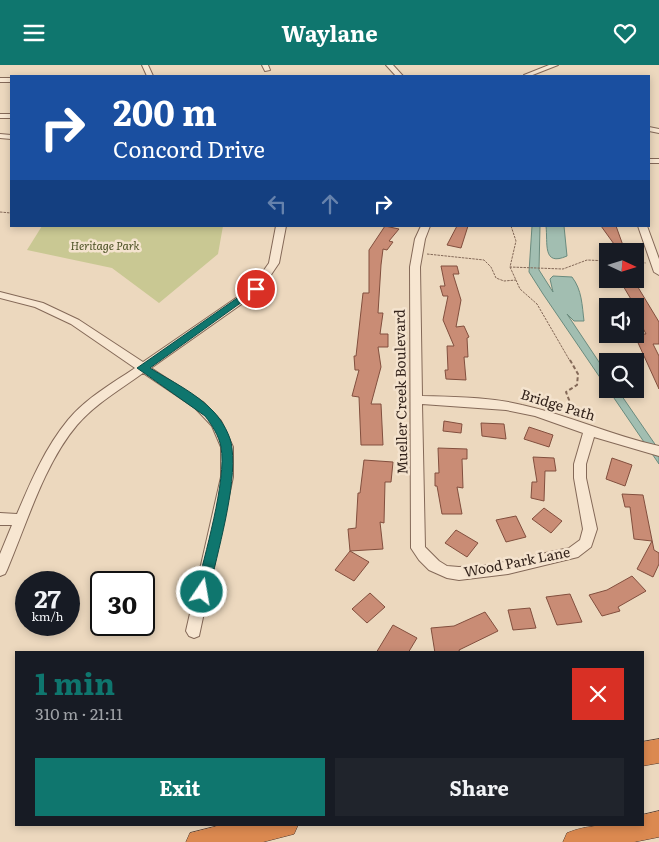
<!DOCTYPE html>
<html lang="en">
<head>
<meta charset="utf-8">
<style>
  :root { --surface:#171b24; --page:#20242c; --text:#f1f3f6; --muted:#9ea1a6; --accent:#0f766e }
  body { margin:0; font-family:Literata,serif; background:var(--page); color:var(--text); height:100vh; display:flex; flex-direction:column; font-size:19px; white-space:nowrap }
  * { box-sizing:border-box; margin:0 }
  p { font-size:16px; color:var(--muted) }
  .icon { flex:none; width:28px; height:28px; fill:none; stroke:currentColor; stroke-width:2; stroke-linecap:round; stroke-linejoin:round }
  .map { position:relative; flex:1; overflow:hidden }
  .sheet { position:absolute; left:15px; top:586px; width:629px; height:175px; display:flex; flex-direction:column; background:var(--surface); border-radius:0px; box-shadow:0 2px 8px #0003 }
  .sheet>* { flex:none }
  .guide { position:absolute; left:10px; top:10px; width:640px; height:152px; border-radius:0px; box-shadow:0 2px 8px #0003; background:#1a4fa0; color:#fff; overflow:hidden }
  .needle { width:32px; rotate:94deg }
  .fabs { position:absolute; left:599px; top:178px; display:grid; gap:10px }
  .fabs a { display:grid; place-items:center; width:45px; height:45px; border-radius:0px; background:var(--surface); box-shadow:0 2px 8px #0003; font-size:25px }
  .speed { position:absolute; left:15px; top:506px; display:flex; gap:10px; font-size:25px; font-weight:700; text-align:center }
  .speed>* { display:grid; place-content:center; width:65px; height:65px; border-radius:50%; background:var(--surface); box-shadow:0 2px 8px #0003; line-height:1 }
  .speed small { font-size:12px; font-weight:400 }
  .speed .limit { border:2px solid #111; border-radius:8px; background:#fff; color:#111 }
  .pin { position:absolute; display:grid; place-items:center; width:42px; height:42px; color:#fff; margin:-21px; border:2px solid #fff; border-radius:50%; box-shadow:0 1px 5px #0007 }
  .me { position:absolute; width:55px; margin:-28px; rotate:12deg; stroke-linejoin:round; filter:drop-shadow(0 0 4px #0008) }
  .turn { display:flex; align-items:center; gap:18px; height:105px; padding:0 20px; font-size:22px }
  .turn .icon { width:65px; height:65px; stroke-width:2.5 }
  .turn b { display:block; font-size:35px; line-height:42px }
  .lanes { display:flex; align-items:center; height:48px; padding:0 20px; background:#0003; justify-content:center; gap:25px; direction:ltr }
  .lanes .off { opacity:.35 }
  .round { display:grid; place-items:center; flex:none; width:52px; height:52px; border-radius:0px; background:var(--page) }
  .headline { display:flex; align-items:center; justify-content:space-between; height:85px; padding:0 20px }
  h1 { font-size:30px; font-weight:700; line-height:38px; color:var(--accent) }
  .button { display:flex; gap:10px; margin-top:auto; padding:10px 20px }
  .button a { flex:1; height:58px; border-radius:0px; background:var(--accent); color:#fff; font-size:20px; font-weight:700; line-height:58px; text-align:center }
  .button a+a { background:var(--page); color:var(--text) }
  header { display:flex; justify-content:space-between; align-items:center; height:65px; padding:0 20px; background:var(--accent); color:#fff; font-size:22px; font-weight:700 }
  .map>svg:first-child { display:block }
  .green { fill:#c9c893 }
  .water { fill:#a2beb1; stroke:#6a8b7e }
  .building { fill:#c98c75; stroke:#824f3e }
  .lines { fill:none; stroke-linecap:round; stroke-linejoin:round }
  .minor-casing { stroke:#846958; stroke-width:2 }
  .highway-casing { stroke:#51382c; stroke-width:1 }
  .path-far1 { stroke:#846958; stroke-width:1; stroke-dasharray:2.5 1; stroke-linecap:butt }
  .path { stroke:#846958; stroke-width:2; stroke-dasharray:4 2.5; stroke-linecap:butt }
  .minor { fill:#f7e6d1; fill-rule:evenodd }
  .highway { fill:#db8950; fill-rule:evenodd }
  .route { fill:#0f766e; stroke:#0a4d48 }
  .labels { text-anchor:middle; stroke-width:5; stroke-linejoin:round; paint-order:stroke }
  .far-park-label { font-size:11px; font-style:italic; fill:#4b5023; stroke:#f4e3ce }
  .street-label { font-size:14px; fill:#34241c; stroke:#f4e3ce }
</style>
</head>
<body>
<header><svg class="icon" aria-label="menu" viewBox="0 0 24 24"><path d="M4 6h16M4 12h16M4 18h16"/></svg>Waylane<svg class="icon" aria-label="heart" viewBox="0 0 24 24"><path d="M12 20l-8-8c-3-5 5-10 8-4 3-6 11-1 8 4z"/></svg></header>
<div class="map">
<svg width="659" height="777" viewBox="0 0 659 777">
  <rect width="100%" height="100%" fill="#ecd8be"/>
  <!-- green -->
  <path class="green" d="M42,161h181l-5,28 -59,49 -47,-35 -85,-18z"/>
  <!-- water -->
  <path class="water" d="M532,161h8l-1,44 14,22 -3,-13 3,-3 19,1c10,13 10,28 12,44h-10l-7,-7 40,60 1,15h9l42,61v14l-116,-170 -14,-22z
    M546,161h18l3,30c-25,11 -19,-13 -21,-30z"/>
  <!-- building -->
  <path class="building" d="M385,161l14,3 -10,12 4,1 -6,8 -4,-1 -2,16 -3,48h5l-3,21h8v13h-10l3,20 -10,37h10l2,41h-22l-2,-48 -7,-1 7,-26h-4l-1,-14h2l7,-63h6v-43z
    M457,161h11l-7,22 -14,-3z
    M601,161h15l9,25h-6z
    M441,201h16l2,8h-6l8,26 -5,27 8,-1 5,11 -2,1 1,19h-4l2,23 -20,-1 -1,-9h3l-1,-24h7l-11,-26 5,-24h-5l-3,-10h5z
    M619,214h14l26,43v22h-6l6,12v33l-25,-55h12l-11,-21v-7z
    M444,356l18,3 -1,9 -18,-2z
    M481,358l23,1 2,15 -24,-3z
    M529,362l24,8 -4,12 -25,-8z
    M438,383l29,1v10h-5l1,29 -6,-1 5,27h-20l-5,-28h-2v-13h4z
    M533,392l21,1 2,13h-11l-1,30 -13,-3 1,-16h5z
    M612,393l20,7 -7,21 -19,-7z
    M364,395l29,2 -2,20h-6l-1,41 -4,-1 3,27 -33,2 -2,-22 8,-1 2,-35h2z
    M622,429l21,1 11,55 5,3v11l-6,13 -16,-8 15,-28 -18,-2 -4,-32h-5z
    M544,443l18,13 -11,12 -19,-14z
    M516,451l10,21 -20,5 -10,-22z
    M456,465l22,13 -11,14 -22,-14z
    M350,486l19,11 -15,19 -19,-11z
    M632,511l14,15 -28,16 2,4 -18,5 -13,-21 18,-5z
    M370,528l15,14 -18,16 -15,-14z
    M570,529l12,28 -25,3 -11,-28z
    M530,543l6,20 -23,2 -5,-20z
    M485,547l13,19 -39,19 1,3h-25l-4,-25 23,-2z
    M393,560l24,13 -9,15h-32z"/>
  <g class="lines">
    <defs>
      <path id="minor" d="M142,0h6l5,11h-6z
        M262,0h6l2,5 -5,1z
        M386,0h7l10,11h-7z
        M549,0h9l-28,11 -6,-1z
        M0,13h11v4h-11z
        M0,49h11v4h-11z
        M649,62l10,2v4l-10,-2z
        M0,69l11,1v4l-11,-1z
        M649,94h10v4h-10z
        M276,161h10l-7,37 -19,28 -109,77 52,34 18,19 12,26v30l-34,159 -5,2 -5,-2 -3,-5 35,-154v-30l-9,-21 -17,-18 -52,-35c-22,16 -48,31 -66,52 -33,39 -50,98 -70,145l-2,4 -5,2v-22l12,-29h-12v-12l17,1c14,-33 28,-66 51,-94 18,-22 45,-37 67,-52l-64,-44 -36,-17 -35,-9v-6l43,11 36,17 64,42 109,-75 17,-24z
        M421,161h9l-5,13 -5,28 2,129c34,1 68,1 100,9 47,10 90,31 137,41v10l-65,-19 -8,27v14l11,51 -6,18 -13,10 -70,17 -49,6 -12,-2 -18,-8 -10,-10 -8,-12 -1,-281 5,-28zM422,339l84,6 29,6 48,17 -9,31v14l9,51 -3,11 -11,8 -79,17 -31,2 -12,-1 -8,-5 -14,-14z
        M638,161h9l12,33v16l-5,-3z"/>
      <path id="highway" d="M659,674v24l-17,3v-24z
        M659,746v26l-25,5h-71l4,-9c24,-10 50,-8 75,-8v-10z
        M221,760h77l-4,9 -31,8h-77l4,-9z"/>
    </defs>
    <!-- minor casing -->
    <use href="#minor" class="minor-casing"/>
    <!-- highway casing -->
    <use href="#highway" class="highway-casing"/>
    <!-- path-far1 -->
    <path class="path-far1" d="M0,147l11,1
      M511,161l5,15 -6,26 53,2 24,-9 21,1
      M427,189l57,6 7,7 5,11 8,3 12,-1
      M635,197l11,1
      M510,202l10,22 17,15 33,57"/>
    <!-- path -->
    <path class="path" d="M569,348l2,-8 -5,-13 11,-7 1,-11 -8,-14"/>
    <!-- minor -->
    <use href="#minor" class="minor"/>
    <!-- highway -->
    <use href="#highway" class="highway"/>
  </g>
  <!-- route -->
  <path class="route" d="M253,222l7,2 -110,79c21,13 46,25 63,43 9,9 18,25 19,37 5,39 -15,105 -23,144l-2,4 -5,2 -4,-2 -2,-4c8,-35 31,-112 25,-145 -2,-11 -9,-22 -16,-31l-68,-48z"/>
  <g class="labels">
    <!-- far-park labels -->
    <g class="far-park-label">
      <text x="105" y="185">Heritage Park</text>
    </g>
    <!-- street labels -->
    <g class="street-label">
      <text transform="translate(401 327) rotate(-91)" y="5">Mueller Creek Boulevard</text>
      <text transform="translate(558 340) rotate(17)" y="5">Bridge Path</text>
      <text transform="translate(517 497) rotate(-11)" y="5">Wood Park Lane</text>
    </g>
  </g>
</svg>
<div class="fabs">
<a><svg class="needle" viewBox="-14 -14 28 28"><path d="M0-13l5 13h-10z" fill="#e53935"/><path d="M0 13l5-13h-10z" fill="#9ea1a6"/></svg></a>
<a><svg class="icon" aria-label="sound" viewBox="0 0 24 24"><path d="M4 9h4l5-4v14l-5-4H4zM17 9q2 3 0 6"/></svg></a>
<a><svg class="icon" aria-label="search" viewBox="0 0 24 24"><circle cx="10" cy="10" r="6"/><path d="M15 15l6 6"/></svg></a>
</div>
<div class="speed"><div>27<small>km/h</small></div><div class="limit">30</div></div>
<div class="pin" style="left:256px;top:224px;background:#d93025"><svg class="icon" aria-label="arrive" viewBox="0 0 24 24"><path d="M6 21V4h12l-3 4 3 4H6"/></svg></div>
<svg class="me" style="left:202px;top:527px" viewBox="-20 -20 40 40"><circle r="17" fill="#0f766e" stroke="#fff" stroke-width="3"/><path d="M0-11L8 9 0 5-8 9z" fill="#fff"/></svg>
<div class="guide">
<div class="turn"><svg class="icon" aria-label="right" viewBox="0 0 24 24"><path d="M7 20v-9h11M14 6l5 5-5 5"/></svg><div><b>200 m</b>Concord Drive</div></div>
<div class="lanes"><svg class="icon off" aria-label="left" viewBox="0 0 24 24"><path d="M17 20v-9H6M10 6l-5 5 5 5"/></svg><svg class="icon off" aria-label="ahead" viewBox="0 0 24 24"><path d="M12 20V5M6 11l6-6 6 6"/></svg><svg class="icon" aria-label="right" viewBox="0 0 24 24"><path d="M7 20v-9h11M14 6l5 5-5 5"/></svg></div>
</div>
<section class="sheet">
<div class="headline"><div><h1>1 min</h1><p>310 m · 21:11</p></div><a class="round" style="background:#d93025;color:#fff"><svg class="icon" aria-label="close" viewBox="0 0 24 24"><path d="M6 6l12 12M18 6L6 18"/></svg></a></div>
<div class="button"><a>Exit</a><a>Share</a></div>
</section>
</div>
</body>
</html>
